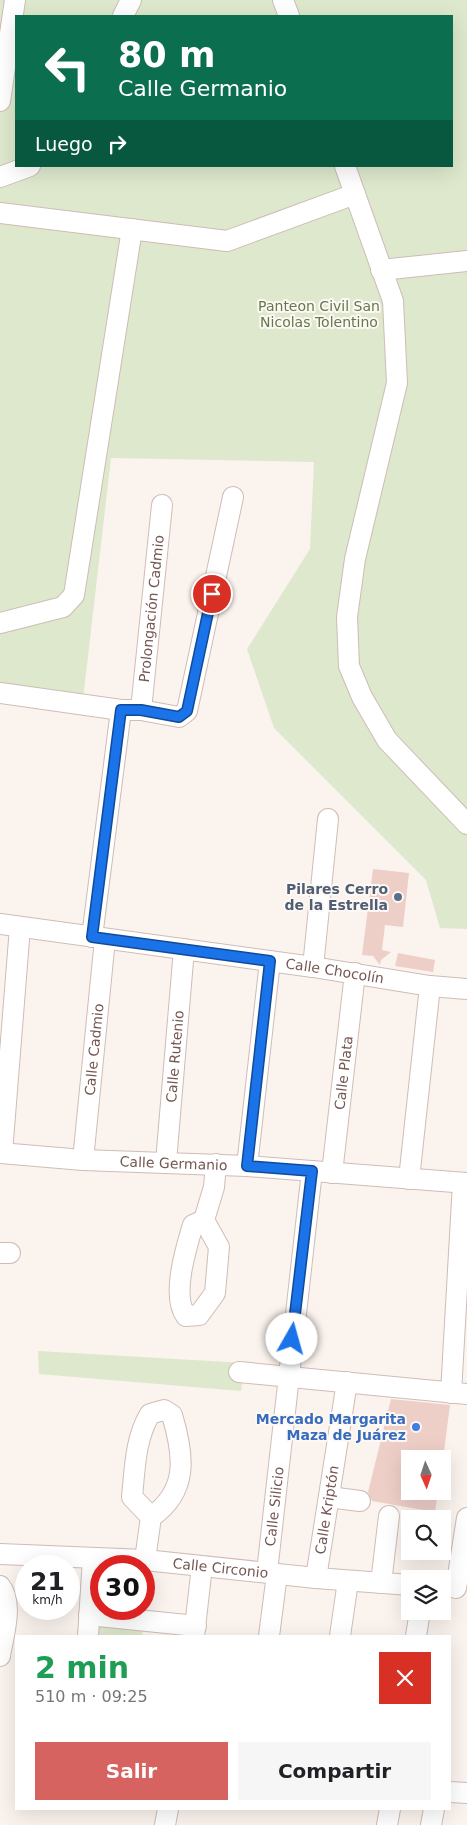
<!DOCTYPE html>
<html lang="es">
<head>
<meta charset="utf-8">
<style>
  :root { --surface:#fff; --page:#f6f6f6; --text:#202124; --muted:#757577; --accent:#d76361 }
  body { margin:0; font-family:"DejaVu Sans",sans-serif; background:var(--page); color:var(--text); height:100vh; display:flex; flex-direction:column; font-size:19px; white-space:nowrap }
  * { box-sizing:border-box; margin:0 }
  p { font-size:16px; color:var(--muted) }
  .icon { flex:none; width:28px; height:28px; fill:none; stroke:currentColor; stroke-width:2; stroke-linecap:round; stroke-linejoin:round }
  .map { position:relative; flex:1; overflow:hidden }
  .details { position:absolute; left:15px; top:1635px; width:436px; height:175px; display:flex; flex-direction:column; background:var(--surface); border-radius:0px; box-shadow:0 5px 20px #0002 }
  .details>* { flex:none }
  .top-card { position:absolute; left:15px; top:15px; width:438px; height:152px; border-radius:0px; box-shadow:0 5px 20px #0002; background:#0b6e4f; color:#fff; overflow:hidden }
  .needle { width:32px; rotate:177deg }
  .controls { position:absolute; left:401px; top:1450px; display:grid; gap:10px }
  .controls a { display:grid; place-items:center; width:50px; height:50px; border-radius:0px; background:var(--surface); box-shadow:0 5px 20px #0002; font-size:25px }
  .speed { position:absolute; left:15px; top:1555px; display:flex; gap:10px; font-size:25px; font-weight:700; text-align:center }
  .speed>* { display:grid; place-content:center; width:65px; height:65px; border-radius:50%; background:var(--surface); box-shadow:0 5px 20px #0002; line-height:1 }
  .speed small { font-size:12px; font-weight:400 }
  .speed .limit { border:8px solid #d22; background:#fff; color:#111 }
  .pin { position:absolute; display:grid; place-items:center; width:42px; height:42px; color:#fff; margin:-21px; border:2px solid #fff; border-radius:50%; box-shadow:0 1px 5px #0007 }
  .me { position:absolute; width:55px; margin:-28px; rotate:7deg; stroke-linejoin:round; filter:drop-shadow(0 0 4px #0008) }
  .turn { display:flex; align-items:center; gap:18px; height:105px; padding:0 20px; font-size:22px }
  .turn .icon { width:65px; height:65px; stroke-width:2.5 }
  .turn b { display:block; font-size:35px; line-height:42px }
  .then { display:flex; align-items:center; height:48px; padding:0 20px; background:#0003; gap:10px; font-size:19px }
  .round { display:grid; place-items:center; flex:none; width:52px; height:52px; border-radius:0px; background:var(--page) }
  .head { display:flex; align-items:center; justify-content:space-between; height:85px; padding:0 20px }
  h1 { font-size:30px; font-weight:800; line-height:38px; color:#1e9e55 }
  .action { display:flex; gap:10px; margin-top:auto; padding:10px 20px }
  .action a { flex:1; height:58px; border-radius:0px; background:var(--accent); color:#fff; font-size:20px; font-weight:800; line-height:58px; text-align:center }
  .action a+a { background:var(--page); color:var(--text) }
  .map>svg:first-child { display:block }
  .green { fill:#dde8cc; fill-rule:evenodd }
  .building { fill:#eecfc8 }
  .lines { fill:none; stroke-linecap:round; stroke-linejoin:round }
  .minor-casing { stroke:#cfbcb6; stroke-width:22 }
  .minor { stroke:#fff; stroke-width:20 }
  .route-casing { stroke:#114b97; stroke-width:12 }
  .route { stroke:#1a73e8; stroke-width:9 }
  .service-dot { fill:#5c6f8a; stroke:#fef8f4; stroke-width:2 }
  .shop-dot { fill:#3f7fe0; stroke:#fef8f4; stroke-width:2 }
  .labels { text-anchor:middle; stroke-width:4; stroke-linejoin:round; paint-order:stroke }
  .park-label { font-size:14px; fill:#62794b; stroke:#fef8f4 }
  .street-label { font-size:14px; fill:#755752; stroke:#fef8f4 }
  .service-label { font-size:14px; font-weight:bold; fill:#4e5e75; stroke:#fef8f4; text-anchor:end }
  .shop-label { font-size:14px; font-weight:bold; fill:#366cbe; stroke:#fef8f4; text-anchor:end }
</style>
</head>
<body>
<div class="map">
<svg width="467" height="1825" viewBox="0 0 467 1825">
  <rect width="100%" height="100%" fill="#fbf3ed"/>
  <!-- green -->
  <path class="green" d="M0,0h467v929l-27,-1 -14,-48 -152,-152 -27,-79 63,-100 4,-87 -203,-4 -28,241 -83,-13zM16,16h435v150h-435z
    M38,1351l207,12 -4,28 -202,-17z
    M89,1615l55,5 -2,16h-54z"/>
  <!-- building -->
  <path class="building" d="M373,869l36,4 -6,54 -18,-2 -3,25 9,2 -10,8 -1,5 -7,-9 -11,-1z
    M398,953l37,7 -2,12 -38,-6z
    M391,1399l59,6 -7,54h-33v32h28l-3,21 -63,-11 -4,-9z"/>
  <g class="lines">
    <defs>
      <g id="minor">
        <path d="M283,0l6,16"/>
        <path d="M123,16l8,-16"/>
        <path d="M0,101l15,-101"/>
        <path d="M345,166l48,135 4,82 -42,176 -8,58 2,49 13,31 25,43 80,84"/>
        <path d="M0,177l30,-11"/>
        <path d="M0,213l227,28 128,-47"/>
        <path d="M381,270l86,-9"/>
        <path d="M0,623l63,-16 11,-12 58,-366"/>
        <path d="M0,693l121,17h20l38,7 8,-6 46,-214"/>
        <path id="s1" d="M141,710l21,-205"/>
        <path id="s2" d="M0,924l313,43 117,19 37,3"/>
        <path d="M92,937l29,-227"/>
        <path d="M313,967l15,-148"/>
        <path id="s3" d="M0,1153l83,7 164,6 220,17"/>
        <path d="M2,1153l18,-226"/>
        <path id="s4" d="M83,1160l22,-221"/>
        <path id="s5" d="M166,1162l18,-213"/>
        <path d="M247,1166l23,-205"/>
        <path id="s6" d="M332,1173l23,-200"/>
        <path d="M409,1179l21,-193"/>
        <path d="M204,1220l-11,5c-7,23 -22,71 -7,91l13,-1 16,-22 4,-46 -15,-27 10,-33 2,-23"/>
        <path d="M0,1253h10"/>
        <path d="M239,1372l228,22"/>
        <path d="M451,1393l12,-210"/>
        <path d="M329,1497l31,4"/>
        <path id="s7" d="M0,1554l145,6 171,18 94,7"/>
        <path d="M145,1560l6,-43c38,-26 33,-62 21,-102l-8,-5 -14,4c-15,25 -15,54 -18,83l19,20"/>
        <path id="s8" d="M267,1572l45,-401"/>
        <path id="s9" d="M316,1578l31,-196"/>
        <path d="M381,1583l8,-67"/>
        <path d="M0,1586c14,18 3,50 0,70"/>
        <path d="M456,1588l11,-70"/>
        <path d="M89,1615l107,11"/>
        <path d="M88,1636l5,-78"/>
        <path d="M194,1636l8,-70"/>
        <path d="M269,1636l8,-62"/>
        <path d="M340,1636l8,-55"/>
        <path d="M416,1636l4,-25"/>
        <path d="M450,1792l17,1"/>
        <path d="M165,1825l3,-16"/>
        <path d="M387,1825l3,-16"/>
        <path d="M431,1825l3,-16"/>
      </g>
    </defs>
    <!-- minor casing -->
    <use href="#minor" class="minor-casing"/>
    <!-- minor -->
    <use href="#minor" class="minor"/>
  </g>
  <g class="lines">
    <defs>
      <path id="route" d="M212,594l-25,117 -8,6 -38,-7h-20l-29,227 178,24 -23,205 65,5 -20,168"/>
    </defs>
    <!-- route casing -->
    <use href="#route" class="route-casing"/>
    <!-- route -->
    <use href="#route" class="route"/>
  </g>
  <!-- markers -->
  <circle class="service-dot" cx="398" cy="897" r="5"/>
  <circle class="shop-dot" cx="416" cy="1427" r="5"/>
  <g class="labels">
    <!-- park labels -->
    <g class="park-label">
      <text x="319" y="311">Panteon Civil San<tspan x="319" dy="16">Nicolas Tolentino</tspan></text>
    </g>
    <!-- street labels -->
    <g class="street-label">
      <text dy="5" stroke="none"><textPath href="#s1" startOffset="102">Prolongación Cadmio</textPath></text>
      <text dy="5" stroke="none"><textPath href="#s2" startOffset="338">Calle Chocolín</textPath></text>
      <text dy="5" stroke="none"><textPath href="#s4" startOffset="111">Calle Cadmio</textPath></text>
      <text dy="5" stroke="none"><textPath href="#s5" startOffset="106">Calle Rutenio</textPath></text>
      <text dy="5" stroke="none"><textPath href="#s6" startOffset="101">Calle Plata</textPath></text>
      <text dy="5" stroke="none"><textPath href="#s3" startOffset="174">Calle Germanio</textPath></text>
      <text dy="5" stroke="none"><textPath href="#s8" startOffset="66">Calle Silicio</textPath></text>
      <text dy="5" stroke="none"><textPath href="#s9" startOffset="69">Calle Kriptón</textPath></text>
      <text dy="5" stroke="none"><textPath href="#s7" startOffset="221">Calle Circonio</textPath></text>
    </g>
    <!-- service labels -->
    <g class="service-label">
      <text x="388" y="894">Pilares Cerro<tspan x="388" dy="16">de la Estrella</tspan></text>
    </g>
    <!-- shop labels -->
    <g class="shop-label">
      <text x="406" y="1424">Mercado Margarita<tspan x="406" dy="16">Maza de Juárez</tspan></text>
    </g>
  </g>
</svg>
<div class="controls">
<a><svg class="needle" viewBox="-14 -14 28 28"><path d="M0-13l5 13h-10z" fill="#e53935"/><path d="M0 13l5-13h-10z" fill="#757577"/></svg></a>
<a><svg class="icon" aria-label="search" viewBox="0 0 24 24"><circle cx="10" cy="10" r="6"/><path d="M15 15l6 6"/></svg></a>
<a><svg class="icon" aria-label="layers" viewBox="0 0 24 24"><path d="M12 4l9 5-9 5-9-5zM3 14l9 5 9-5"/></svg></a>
</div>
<div class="speed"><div>21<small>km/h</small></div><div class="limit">30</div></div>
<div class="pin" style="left:212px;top:594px;background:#d93025"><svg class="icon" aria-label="arrive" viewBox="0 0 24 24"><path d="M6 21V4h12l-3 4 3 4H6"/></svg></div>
<svg class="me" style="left:292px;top:1339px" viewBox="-20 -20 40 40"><circle r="19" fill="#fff"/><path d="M0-13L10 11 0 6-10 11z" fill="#1a73e8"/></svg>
<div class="top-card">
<div class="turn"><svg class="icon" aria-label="left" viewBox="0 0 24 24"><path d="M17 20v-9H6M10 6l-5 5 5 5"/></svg><div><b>80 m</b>Calle Germanio</div></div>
<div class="then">Luego<svg class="icon" aria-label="right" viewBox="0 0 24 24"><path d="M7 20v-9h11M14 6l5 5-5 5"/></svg></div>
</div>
<section class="details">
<div class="head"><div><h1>2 min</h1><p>510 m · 09:25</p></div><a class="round" style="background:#d93025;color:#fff"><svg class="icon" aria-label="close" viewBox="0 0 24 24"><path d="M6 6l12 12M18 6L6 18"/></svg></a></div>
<div class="action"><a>Salir</a><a>Compartir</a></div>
</section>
</div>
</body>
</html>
